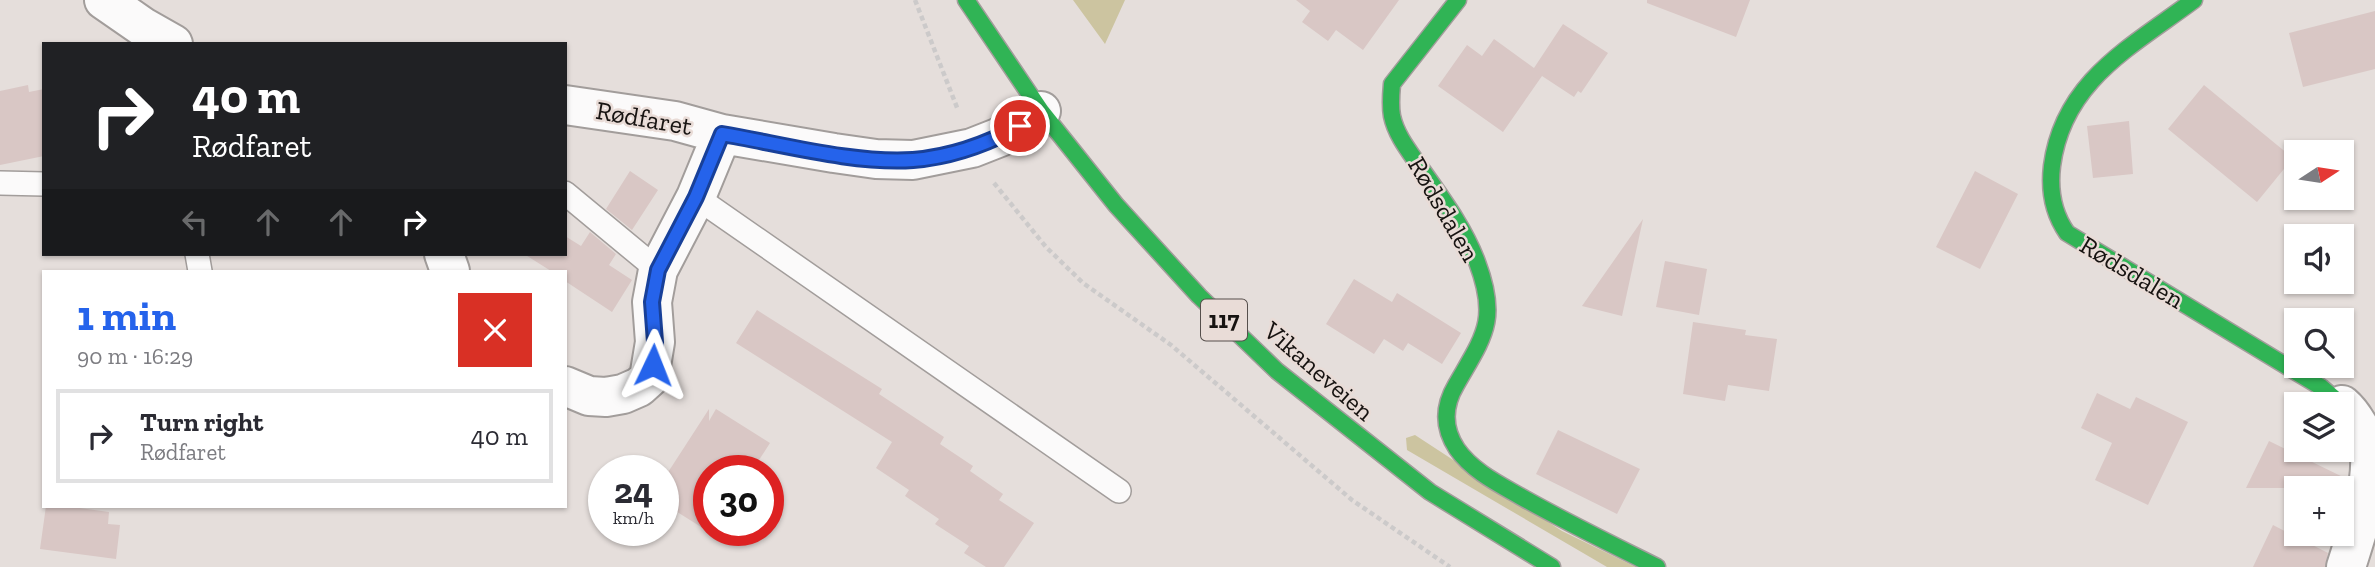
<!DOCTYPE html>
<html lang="en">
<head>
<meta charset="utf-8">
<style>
  :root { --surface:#fff; --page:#f7f7f7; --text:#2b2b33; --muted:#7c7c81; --line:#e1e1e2; --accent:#2563eb }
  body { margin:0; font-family:"Zilla Slab",serif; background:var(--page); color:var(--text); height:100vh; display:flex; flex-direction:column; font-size:26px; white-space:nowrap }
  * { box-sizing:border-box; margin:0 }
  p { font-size:23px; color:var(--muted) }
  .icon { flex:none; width:38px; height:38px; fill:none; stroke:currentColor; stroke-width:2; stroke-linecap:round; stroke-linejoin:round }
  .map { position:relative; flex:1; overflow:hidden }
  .drawer { position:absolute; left:42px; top:270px; width:525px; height:238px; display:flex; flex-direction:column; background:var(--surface); border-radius:0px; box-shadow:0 2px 5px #0004 }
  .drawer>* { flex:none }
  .banner { position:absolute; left:42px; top:42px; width:525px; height:214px; border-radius:0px; box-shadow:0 2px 5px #0004; background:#202124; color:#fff; overflow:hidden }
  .needle { width:46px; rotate:78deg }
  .buttons { position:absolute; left:2284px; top:140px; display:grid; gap:14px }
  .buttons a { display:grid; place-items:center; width:70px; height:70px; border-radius:0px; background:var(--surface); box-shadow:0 2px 5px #0004; font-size:35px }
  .speed { position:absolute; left:588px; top:455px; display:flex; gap:14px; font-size:35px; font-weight:700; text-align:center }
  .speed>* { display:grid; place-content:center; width:91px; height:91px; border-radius:50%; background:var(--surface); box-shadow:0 2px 5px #0004; line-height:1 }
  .speed small { font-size:18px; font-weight:400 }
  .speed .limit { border:10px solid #d22; background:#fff; color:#111 }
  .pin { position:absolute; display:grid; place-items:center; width:60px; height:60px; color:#fff; margin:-30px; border:4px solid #fff; border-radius:50%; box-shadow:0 2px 7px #0007 }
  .me { position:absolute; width:77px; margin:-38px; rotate:2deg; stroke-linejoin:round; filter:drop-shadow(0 0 5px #0008) }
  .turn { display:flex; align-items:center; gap:24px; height:147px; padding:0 35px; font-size:32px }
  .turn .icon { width:91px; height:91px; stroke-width:2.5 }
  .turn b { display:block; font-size:49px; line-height:60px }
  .lanes { display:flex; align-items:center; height:66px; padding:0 35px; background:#0003; justify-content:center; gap:35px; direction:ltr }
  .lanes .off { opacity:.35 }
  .round { display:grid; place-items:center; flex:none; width:74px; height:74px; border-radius:0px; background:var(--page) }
  .overview { display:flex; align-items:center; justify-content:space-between; height:119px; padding:0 35px }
  h1 { font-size:42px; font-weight:700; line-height:52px; color:var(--accent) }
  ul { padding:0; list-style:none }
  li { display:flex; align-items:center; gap:21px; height:94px; margin:0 14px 10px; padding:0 21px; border:4px solid var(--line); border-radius:0px }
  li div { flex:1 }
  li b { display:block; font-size:26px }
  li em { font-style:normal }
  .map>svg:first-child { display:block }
  .green { fill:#ccc4a0 }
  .building { fill:#d9c7c5 }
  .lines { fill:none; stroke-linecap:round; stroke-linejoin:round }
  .lane-casing { stroke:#a29d9b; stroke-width:26 }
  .street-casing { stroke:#a29d9b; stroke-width:42 }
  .fast-casing { stroke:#a29d9b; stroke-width:19 }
  .path { stroke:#cccaca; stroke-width:4.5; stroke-dasharray:5 3.5; stroke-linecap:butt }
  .lane { stroke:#fbfafa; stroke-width:23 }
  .street { stroke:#fbfafa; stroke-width:38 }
  .fast { stroke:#30b455; stroke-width:16 }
  .route-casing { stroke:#184099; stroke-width:18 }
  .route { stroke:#2563eb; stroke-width:12 }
  .labels { text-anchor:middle; stroke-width:5; stroke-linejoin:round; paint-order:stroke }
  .shield { fill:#e9dcd7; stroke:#564f4c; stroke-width:2 }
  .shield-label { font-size:24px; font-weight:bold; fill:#171311 }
  .street-label { font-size:26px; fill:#171311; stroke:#e9dcd7 }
</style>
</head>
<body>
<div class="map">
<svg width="2375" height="567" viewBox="0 0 2375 567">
  <rect width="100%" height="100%" fill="#e5dedb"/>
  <!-- green -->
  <path class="green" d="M1073,0h52l-20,44z
    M1415,435l147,96 74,36h-29l-200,-117 -1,-12z"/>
  <!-- building -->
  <path class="building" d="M1296,0h103l-36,50 -27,-20 -8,11 -26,-19 8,-11z
    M1647,0h103l-14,37 -89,-34z
    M2375,11v58l-72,18 -14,-54z
    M1563,24l45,29 -27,40 -3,-2 -4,6 -32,-21 -39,56 -65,-46 29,-41 15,11 12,-17 40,29z
    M28,85l1,7 15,-3v67l-44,9v-74z
    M2204,85l89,73 -36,44 -89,-73z
    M2129,121l4,53 -40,4 -6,-52z
    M630,171l28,19 -26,40 -26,-21z
    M1975,171l43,23 -38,75 -44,-22z
    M1643,219l-21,97 -40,-10z
    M590,232l26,22 -7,11 23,15 -20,32 -47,-31v-10h-14l-27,-17h41v-18l16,10z
    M1665,261l42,8 -8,46 -43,-8z
    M1354,279l38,23 5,-9 64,40 -19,31 -34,-21 -5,8 -19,-12 -10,15 -48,-30z
    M757,310l125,79 -3,5 65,43 -4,7 33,22 -3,5 33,23 -4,6 35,23 -30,44h-18l-22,-14 5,-7 -34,-22 4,-5 -34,-23 4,-6 -33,-22 16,-26 -156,-99z
    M1693,322l53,8 -1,5 32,4 -8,52 -41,-6 -3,16 -42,-7z
    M2097,393l33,16 6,-12 52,25 -40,83 -53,-25 17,-37 -31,-15z
    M709,409v12l7,-12 54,34 -18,28h-43v61l-46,-29v-23z
    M1558,430l82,39 -23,45 -81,-40z
    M2269,441l78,38 -2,9h-99z
    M46,506h19l44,6 -1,12 12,1 -4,34 -76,-10z
    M2273,525l55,28 -3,14h-72z"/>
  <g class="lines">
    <defs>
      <path id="lane" d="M0,183l44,1
        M565,193l93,77
        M696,197l423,294
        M197,254l3,17"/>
      <path id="street" d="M104,0l39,27 30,17
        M565,105l110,16 47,13 112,19 42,6 37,1 59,-12 28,-11 41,-26
        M444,254l6,17
        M565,386l24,10 17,1 17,-3 16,-7 10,-9 6,-36 -3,-40 6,-32 38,-73 26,-63
        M2342,405c12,10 26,35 28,51 2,34 -14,79 -24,111"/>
      <path id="fast" d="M966,0l75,111 75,94 83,91 78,75 153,121 122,75
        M1458,0l-66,84c-1,11 -2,21 0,32 4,19 17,35 28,51 21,30 44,60 57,95 22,58 7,74 -21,123 -13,22 -13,43 1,64 16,23 44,36 68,50 43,24 88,46 132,68
        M2194,0c-63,47 -131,81 -142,166 -3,25 1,47 15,67l254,154 20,17"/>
    </defs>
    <!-- lane casing -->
    <use href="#lane" class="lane-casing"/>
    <!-- street casing -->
    <use href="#street" class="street-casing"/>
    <!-- fast casing -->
    <use href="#fast" class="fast-casing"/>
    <!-- path -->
    <path class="path" d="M915,0l43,110
      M994,183l52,64 37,36 88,62 181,155 98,67"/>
    <!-- lane -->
    <use href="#lane" class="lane"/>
    <!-- street -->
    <use href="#street" class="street"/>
    <!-- fast -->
    <use href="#fast" class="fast"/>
  </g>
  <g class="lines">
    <defs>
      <path id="route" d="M653,365l2,-23 -3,-40 6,-32 38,-73 26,-63c59,10 132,30 191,26 38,-3 74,-16 107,-34"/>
    </defs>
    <!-- route casing -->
    <use href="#route" class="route-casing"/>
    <!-- route -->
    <use href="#route" class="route"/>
  </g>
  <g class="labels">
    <!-- shield labels -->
    <rect class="shield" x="1201" y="299.5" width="46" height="41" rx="5"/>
    <g class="shield-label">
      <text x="1224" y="328">117</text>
    </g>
    <!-- street labels -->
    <g class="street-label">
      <text transform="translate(644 118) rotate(10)" y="9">Rødfaret</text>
      <text transform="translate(1444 209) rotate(60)" y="9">Rødsdalen</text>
      <text transform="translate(2132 272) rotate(31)" y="9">Rødsdalen</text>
      <text transform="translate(1319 371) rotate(41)" y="9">Vikaneveien</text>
    </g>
  </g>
</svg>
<div class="buttons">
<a><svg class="needle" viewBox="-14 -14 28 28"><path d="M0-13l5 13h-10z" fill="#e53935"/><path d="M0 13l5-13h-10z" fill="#7c7c81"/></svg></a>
<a><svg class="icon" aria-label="sound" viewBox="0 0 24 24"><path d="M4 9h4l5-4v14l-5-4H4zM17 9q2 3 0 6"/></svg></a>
<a><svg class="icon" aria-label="search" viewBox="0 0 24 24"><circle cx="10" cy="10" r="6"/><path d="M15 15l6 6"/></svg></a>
<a><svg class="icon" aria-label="layers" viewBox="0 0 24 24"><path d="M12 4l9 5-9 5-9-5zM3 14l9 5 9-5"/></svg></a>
<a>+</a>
</div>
<div class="speed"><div>24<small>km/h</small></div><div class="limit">30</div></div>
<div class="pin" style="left:1020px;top:126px;background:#d93025"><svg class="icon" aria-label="arrive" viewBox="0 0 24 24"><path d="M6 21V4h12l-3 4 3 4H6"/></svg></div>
<svg class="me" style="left:653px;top:365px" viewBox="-20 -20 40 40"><path d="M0-17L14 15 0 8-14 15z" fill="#2563eb" stroke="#fff" stroke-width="4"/></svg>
<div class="banner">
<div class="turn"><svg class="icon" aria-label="right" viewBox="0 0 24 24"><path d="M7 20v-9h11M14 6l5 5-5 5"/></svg><div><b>40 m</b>Rødfaret</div></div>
<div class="lanes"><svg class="icon off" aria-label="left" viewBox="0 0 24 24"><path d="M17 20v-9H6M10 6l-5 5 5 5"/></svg><svg class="icon off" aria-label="ahead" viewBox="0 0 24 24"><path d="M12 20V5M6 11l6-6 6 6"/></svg><svg class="icon off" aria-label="ahead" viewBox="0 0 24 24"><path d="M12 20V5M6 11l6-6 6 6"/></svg><svg class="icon" aria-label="right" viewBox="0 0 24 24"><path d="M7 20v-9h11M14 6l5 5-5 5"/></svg></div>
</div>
<section class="drawer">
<div class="overview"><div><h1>1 min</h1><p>90 m · 16:29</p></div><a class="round" style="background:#d93025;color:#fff"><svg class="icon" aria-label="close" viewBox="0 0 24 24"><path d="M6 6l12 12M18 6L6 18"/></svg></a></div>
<ul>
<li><svg class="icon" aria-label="right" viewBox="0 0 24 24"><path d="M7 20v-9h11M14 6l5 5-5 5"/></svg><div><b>Turn right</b><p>Rødfaret</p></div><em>40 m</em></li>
</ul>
</section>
</div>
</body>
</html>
